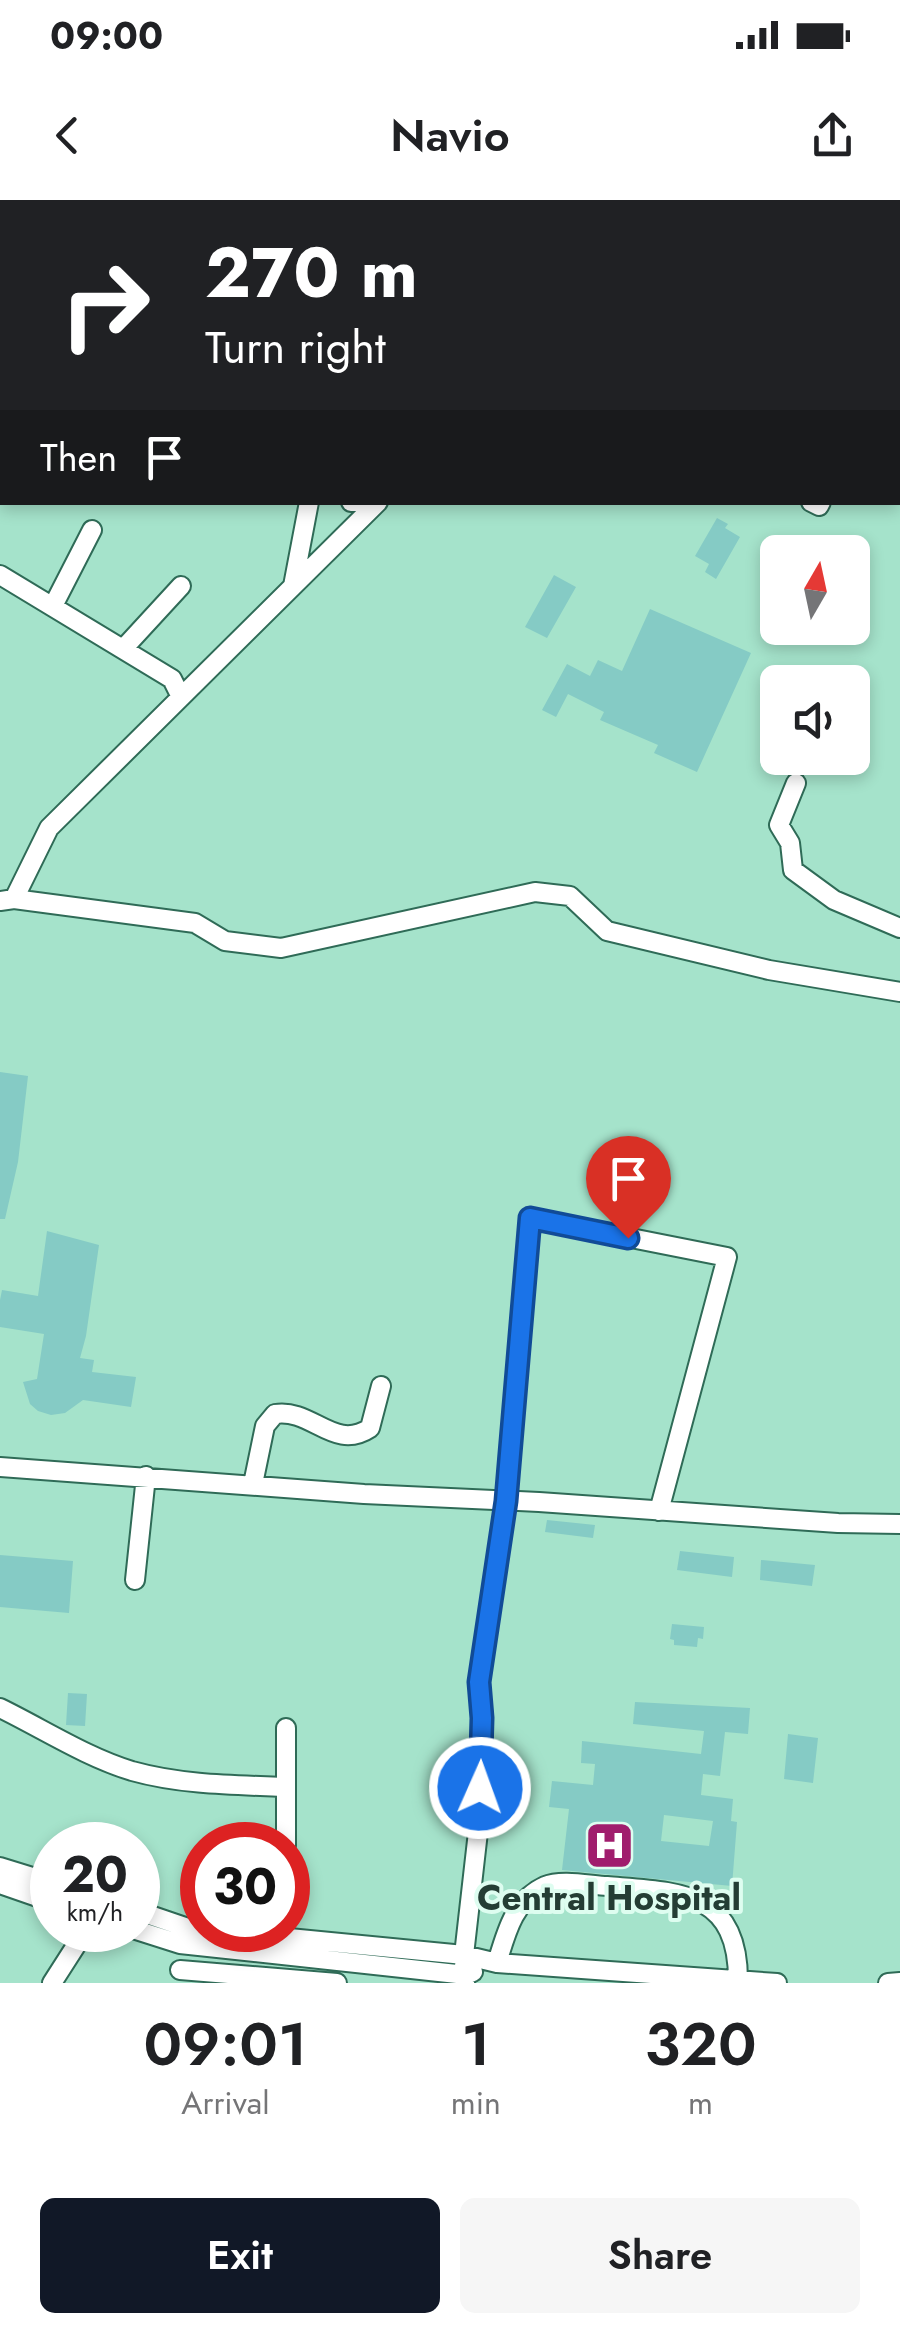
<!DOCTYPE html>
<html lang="en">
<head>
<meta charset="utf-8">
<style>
  :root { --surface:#fff; --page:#f6f6f6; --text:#202124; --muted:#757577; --accent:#111827 }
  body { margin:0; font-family:Jost,sans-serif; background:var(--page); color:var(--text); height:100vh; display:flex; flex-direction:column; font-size:38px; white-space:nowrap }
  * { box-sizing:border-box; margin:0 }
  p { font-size:32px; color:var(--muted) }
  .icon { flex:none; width:55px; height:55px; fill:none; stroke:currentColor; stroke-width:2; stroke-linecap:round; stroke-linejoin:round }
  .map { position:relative; height:1783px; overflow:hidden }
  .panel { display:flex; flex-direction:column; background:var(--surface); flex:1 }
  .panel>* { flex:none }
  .top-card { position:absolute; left:0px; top:0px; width:900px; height:305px; box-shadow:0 5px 15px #0003; background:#202124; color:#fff; overflow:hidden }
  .needle { width:65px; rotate:9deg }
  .tools { position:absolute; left:760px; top:335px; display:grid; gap:20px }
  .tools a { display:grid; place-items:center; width:110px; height:110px; border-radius:15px; background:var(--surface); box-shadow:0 5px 15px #0003; font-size:50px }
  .speed { position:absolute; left:30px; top:1622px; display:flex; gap:20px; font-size:50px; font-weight:700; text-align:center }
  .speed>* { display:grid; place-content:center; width:130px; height:130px; border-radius:50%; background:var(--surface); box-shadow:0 5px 15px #0003; line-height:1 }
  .speed small { font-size:25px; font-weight:400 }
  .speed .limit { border:15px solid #d22; background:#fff; color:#111 }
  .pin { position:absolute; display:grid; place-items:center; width:85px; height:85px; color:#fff; margin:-102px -42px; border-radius:50% 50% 50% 0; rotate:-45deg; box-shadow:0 0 10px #0007 }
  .pin .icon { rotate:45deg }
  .me { position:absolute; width:110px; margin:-55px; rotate:2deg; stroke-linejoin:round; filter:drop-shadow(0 0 8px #0008) }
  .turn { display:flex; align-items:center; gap:35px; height:210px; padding:0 40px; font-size:45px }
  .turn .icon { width:130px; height:130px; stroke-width:2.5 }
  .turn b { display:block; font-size:70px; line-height:85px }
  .then { display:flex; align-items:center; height:95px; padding:0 40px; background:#0003; gap:20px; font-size:38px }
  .eta { display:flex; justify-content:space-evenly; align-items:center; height:170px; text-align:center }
  .eta b { font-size:60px; font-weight:600; line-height:70px }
  .primary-button { display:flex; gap:20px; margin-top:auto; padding:20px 40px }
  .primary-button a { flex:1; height:115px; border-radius:15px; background:var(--accent); color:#fff; font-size:40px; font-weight:600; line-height:115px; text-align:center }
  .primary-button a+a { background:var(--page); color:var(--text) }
  .status { display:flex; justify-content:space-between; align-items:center; height:70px; padding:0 50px; background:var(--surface); direction:ltr }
  .status svg { height:28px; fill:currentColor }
  header { display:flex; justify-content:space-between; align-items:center; height:130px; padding:0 40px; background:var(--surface); font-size:45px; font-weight:600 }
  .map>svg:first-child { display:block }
  .building { fill:#85cbc5; fill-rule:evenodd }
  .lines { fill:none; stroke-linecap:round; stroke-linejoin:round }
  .minor-casing { stroke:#2f6b57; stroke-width:22 }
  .minor { stroke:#fff; stroke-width:18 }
  .route-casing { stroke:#114b97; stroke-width:25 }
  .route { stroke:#1a73e8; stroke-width:18 }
  .labels { text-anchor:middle; stroke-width:8; stroke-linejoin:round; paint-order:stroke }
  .poi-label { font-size:35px; font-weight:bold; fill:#243d34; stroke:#defdf0 }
</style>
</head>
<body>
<div class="status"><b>09:00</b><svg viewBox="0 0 49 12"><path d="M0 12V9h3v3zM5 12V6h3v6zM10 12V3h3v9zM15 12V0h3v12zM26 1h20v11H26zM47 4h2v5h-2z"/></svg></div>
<header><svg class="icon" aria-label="back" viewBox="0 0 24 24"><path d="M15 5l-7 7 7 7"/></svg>Navio<svg class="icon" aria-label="share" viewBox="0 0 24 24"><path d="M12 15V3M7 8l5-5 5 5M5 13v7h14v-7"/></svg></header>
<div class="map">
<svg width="900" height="1783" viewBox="0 0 900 1783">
  <rect width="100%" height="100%" fill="#a5e3cb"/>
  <!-- building -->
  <path class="building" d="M717,318l11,6 -3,4 15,9 -24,42 -11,-7 4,-8 -14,-8z
    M554,375l22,12 -29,51 -22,-11z
    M650,409l101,44 -54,119 -43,-19 4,-8 -58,-25 4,-8 -36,-18 -12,23 -14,-7 25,-46 23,12 8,-16 24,11z
    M0,872l28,4 -10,86 -13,57h-5z
    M47,1031l52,14 -13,91 -6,22 14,2 -2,12 44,5 -5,30 -48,-7 -18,13 -14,2 -13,-4 -8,-7 -7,-22 14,-3 7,-45 -44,-7v-27l2,-10 36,6z
    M547,1320l48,5 -2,13 -48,-6z
    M680,1351l54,6 -2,20 -55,-7z
    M0,1355l73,6 -4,52 -69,-6z
    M761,1360l54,5 -3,21 -52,-6z
    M672,1424l32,3 -1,12 -5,-1 -1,9 -23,-2v-5l-4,-1z
    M68,1493l19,1 -2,32 -19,-1z
    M635,1502l115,6 -2,26 -23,-2 -5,44 -17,-2 -2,21 32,4 -2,22 6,1 -5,64 -170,-16 7,-61 -20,-2 3,-26 41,4 2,-21 -14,-1 1,-22 119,13 3,-23 -71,-7zM664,1615l49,6 -4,25 -48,-5z
    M788,1534l30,4 -5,45 -29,-4z"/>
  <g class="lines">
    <defs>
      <path id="minor" d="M247,0v2
        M186,2l3,-2
        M640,2l1,-2
        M898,45l2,-2
        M0,142h2
        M0,248l2,1
        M898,283h2
        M351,302h9
        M811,302l8,4 2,-4
        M0,375l172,104 9,18
        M293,386l16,-84
        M53,406l39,-76
        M123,449l58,-63
        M796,583l-17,42 11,18 3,27 41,30 66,28
        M14,699l181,24 30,18 56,7 254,-56 35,4 37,35 162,39 131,22
        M0,701l14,-2 35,-71 329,-326
        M0,1267l364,27 175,8 299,21 62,1
        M253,1284l12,-58 10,-12c37,-6 59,38 95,14l11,-42
        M135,1380l11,-104
        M0,1508c43,21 86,49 132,63 50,14 103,14 154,16
        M286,1528v117
        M0,1667l52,16
        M0,1684l52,18
        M138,1711l47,16 17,3
        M136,1730l44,14 286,31 7,-3
        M206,1730l258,25 33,8 280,20
        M497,1763c9,-30 17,-63 48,-77 16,-7 44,-1 62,0 71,6 131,4 131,94
        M180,1770l157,13
        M52,1783l34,-53
        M465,1783l-1,-28 15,-132 4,-105 -4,-36 27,-181 24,-283 197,39 -68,254
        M888,1783l12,-1"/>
    </defs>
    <!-- minor casing -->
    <use href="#minor" class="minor-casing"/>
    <!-- minor -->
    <use href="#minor" class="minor"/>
  </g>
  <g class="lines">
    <defs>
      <path id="route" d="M480,1588l2,-70 -3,-36 27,-181 24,-283 98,20"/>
    </defs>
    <!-- route casing -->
    <use href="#route" class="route-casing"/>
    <!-- route -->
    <use href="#route" class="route"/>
  </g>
  <!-- icons -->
  <defs>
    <symbol id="hospital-square" viewBox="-11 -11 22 22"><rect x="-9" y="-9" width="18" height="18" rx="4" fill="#a01d6d" stroke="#defdf0"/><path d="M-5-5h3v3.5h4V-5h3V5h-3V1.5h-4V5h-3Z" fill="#fff"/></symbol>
  </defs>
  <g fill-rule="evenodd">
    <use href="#hospital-square" x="582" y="1618" width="55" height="55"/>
  </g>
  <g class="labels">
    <!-- poi labels -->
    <g class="poi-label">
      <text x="609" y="1710">Central Hospital</text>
    </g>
  </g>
</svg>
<div class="tools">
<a><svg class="needle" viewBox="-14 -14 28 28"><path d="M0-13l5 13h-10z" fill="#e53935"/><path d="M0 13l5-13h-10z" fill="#757577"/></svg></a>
<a><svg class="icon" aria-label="sound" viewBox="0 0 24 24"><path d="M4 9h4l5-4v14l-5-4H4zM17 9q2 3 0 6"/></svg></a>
</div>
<div class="speed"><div>20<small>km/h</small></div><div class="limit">30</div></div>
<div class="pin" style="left:628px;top:1038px;background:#d93025"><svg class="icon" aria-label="arrive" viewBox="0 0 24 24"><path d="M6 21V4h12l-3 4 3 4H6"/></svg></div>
<svg class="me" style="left:480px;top:1588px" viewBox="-20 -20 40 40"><circle r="17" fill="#1a73e8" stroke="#fff" stroke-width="3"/><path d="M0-11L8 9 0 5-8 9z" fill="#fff"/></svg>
<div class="top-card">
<div class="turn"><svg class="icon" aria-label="right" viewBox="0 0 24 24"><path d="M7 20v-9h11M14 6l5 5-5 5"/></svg><div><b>270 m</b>Turn right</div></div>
<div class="then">Then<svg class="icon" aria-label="arrive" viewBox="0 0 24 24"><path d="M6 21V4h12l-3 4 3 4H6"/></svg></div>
</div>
</div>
<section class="panel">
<div class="eta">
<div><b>09:01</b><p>Arrival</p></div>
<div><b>1</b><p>min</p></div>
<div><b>320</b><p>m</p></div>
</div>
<div class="primary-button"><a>Exit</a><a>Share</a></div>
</section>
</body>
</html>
